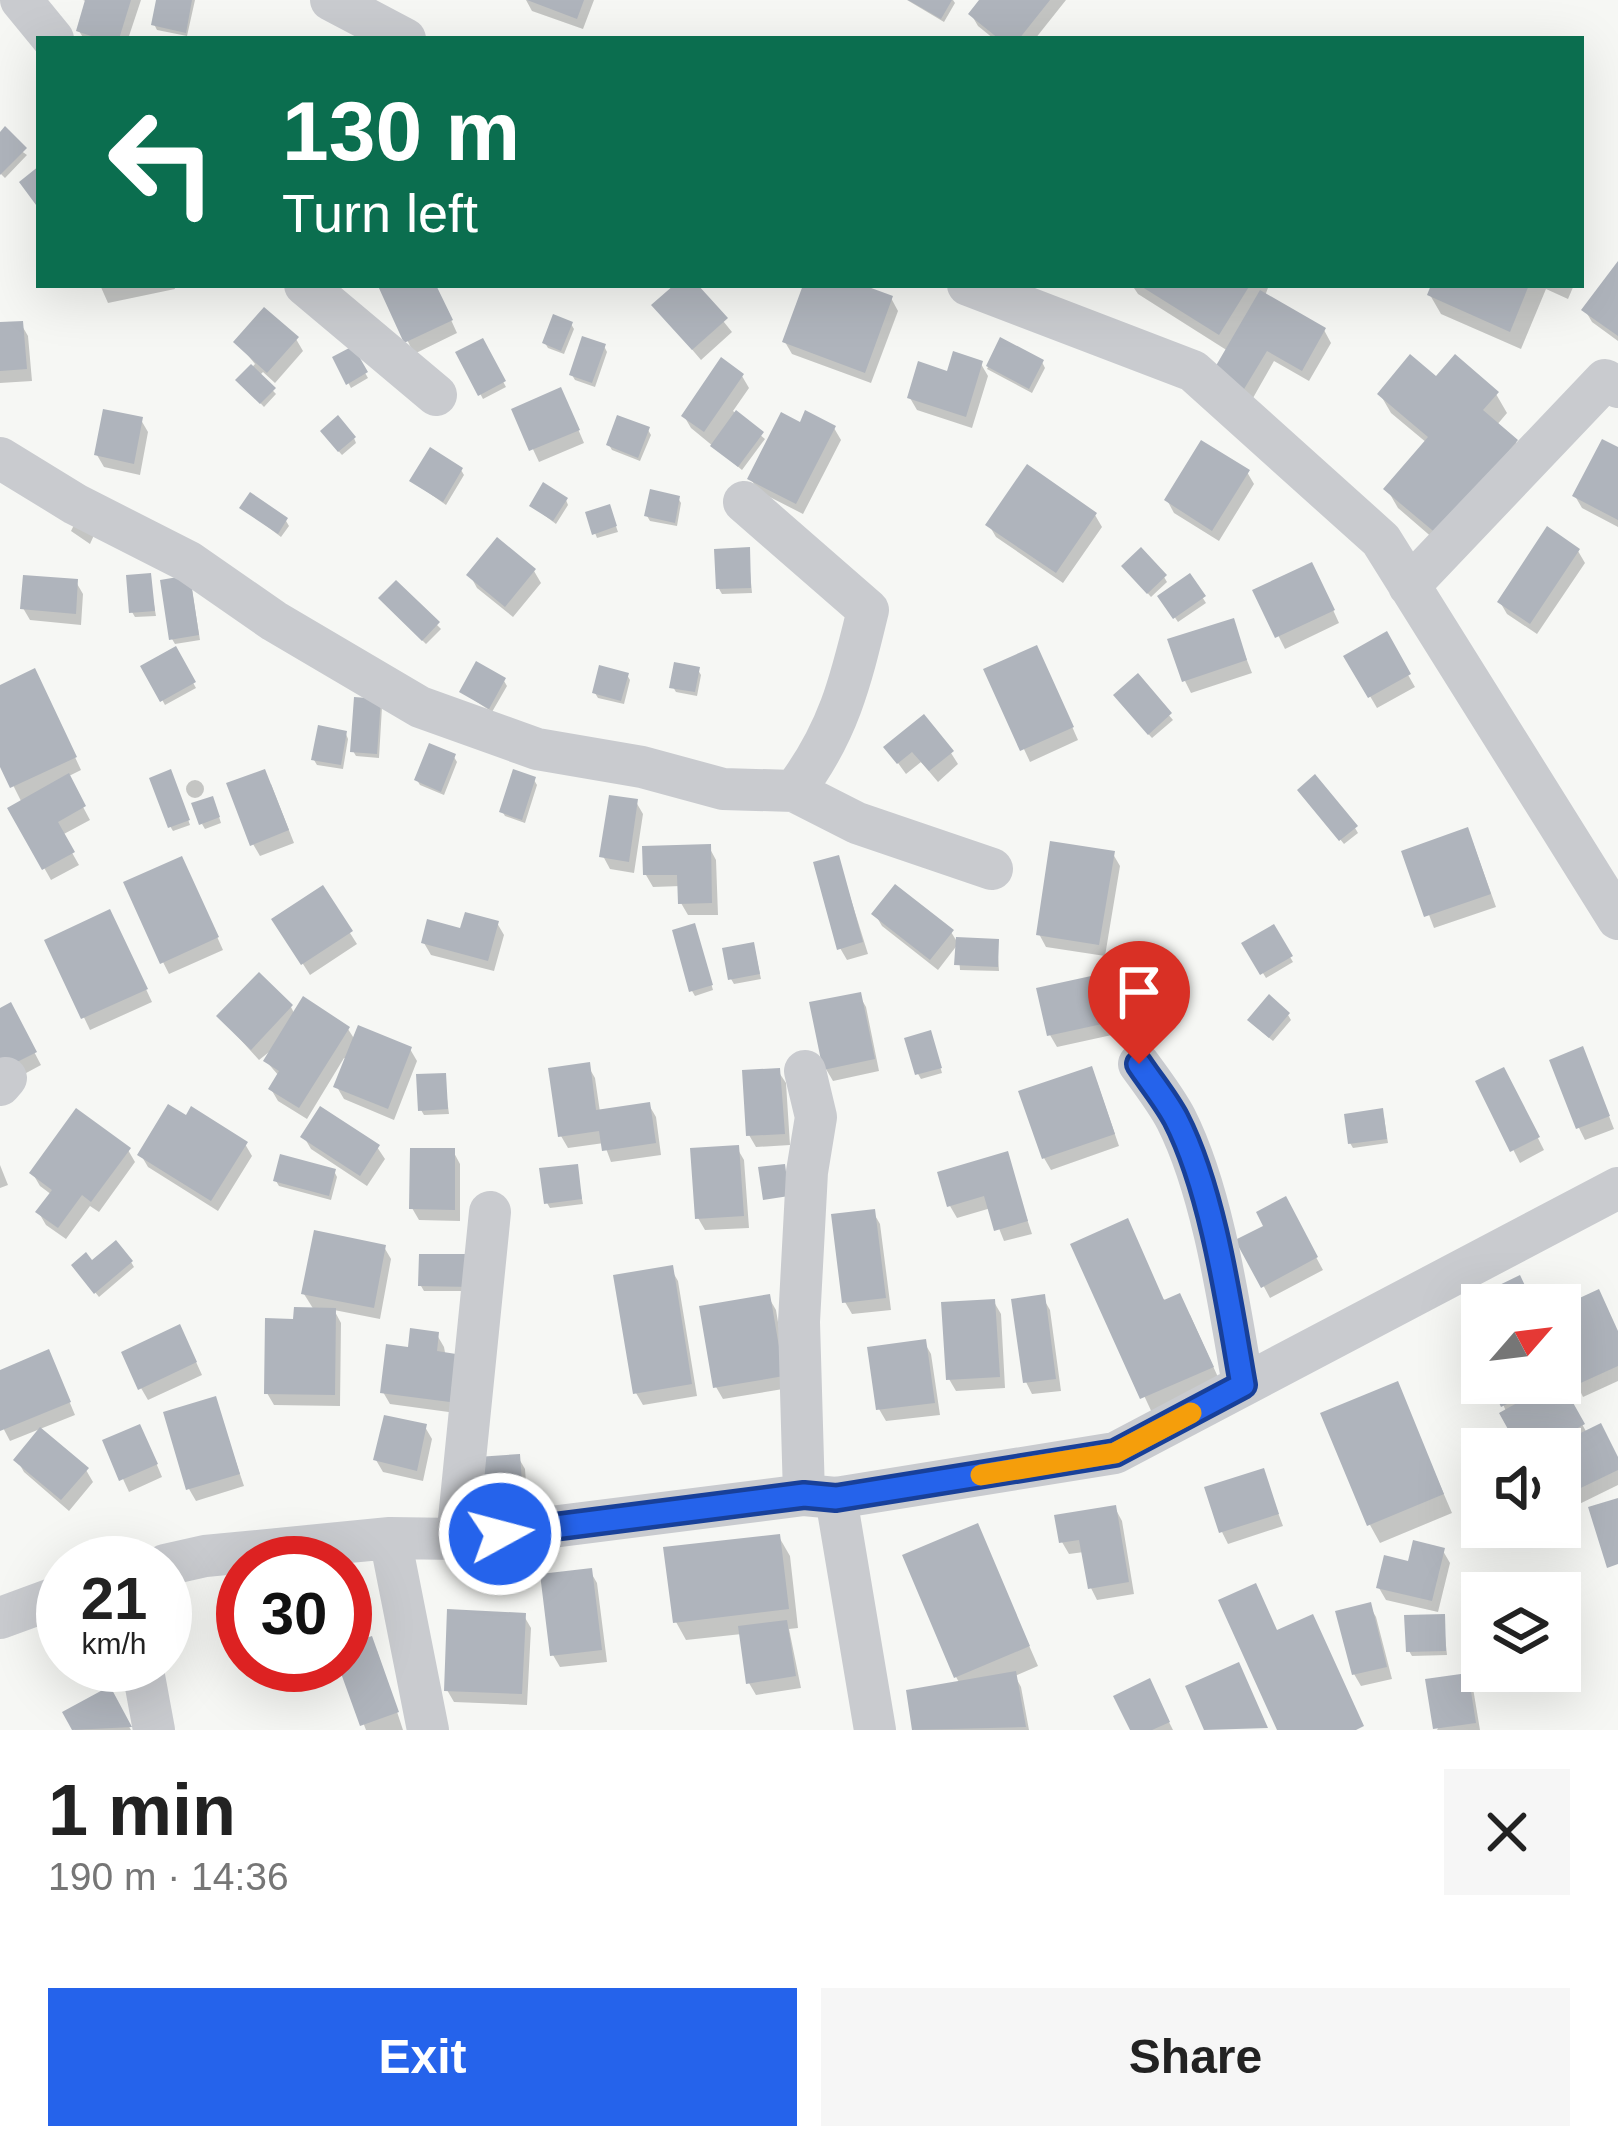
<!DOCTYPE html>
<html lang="en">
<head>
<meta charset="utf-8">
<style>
  :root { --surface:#fff; --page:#f6f6f6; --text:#222; --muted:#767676; --accent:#2563eb }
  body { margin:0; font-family:Helvetica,sans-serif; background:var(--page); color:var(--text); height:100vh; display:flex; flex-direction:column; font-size:45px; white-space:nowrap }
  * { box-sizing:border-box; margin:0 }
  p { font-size:39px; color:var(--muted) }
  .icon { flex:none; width:66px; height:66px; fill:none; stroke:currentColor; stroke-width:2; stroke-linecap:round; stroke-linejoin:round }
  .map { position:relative; height:1730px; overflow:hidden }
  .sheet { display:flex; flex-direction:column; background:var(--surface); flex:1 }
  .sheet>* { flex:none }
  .hud { position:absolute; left:36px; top:36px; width:1548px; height:252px; border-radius:0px; box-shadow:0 12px 48px #0002; background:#0b6e4f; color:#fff; overflow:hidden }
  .needle { width:78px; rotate:62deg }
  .controls { position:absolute; left:1461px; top:1284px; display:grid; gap:24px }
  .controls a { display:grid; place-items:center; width:120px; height:120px; border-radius:0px; background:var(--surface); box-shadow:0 12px 48px #0002; font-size:60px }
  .speed { position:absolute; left:36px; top:1536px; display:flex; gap:24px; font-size:60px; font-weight:700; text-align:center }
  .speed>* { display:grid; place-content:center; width:156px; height:156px; border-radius:50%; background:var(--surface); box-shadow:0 12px 48px #0002; line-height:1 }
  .speed small { font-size:30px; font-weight:400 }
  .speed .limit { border:18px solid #d22; background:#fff; color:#111 }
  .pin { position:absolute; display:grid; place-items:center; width:102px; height:102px; color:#fff; margin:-123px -51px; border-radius:50% 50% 50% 0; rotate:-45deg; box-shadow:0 0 12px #0007 }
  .pin .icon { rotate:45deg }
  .me { position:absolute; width:132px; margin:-66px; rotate:83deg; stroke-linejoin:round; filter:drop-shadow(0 0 9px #0008) }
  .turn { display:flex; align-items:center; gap:42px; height:252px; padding:0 48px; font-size:54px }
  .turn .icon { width:156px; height:156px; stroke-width:2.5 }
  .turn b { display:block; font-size:84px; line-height:102px }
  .round { display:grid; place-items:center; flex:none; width:126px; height:126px; border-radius:0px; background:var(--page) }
  .head { display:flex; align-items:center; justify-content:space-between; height:204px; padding:0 48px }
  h1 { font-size:72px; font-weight:700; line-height:90px }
  .action { display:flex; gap:24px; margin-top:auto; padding:24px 48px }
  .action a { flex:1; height:138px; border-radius:0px; background:var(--accent); color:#fff; font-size:48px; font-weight:700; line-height:138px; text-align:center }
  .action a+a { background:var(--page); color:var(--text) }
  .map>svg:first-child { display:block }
  .shadow { fill:#0003 }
  .building { fill:#afb4bc }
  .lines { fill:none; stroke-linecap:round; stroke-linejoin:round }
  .street { stroke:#c9cbcf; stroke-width:42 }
  .route-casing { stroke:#184099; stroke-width:30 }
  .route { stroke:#2563eb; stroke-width:21 }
  .slow { stroke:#f59e0b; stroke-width:21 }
</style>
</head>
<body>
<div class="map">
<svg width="1618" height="1730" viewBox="0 0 1618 1730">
  <rect width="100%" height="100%" fill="#f6f7f4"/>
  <!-- shadow -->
  <path class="shadow" d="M83,0h58l-13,39h-44l-5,-8 9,-29z
    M159,0h36l-8,36 -30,-6 -3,-6z
    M526,0h68l-11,29 -51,-18z
    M907,0h46l2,3 -11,19z
    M983,0h83l-31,39h-41l-16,-13 -7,-12z
    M0,136l27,19 -22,23 -5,-5z
    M1618,266v75l-26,-19 -7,-12z
    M100,285h74l1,4 -67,14z
    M387,285h48l22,48 -43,21 -32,-66z
    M678,285h16l38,47 -31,28 -46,-54z
    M807,285h48l36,13 7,13 -27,72 -79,-29 -7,-12z
    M1132,285h137l-4,11 59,34 7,13 -22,38 -35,-20 -25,44 -21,-54 -90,-57z
    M1434,285h140l-6,14 -22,-10 -25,60 -80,-35 -11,-19z
    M21,324l7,12 4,45 -32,2v-58z
    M571,324l3,5 -10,25 -16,-6 -3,-5z
    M296,339l7,12 -28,32 -12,-11 -4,4 17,18 -12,13 -25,-26 16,-17 -18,-22z
    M1001,341l41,21 3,6 -13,25 -45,-24z
    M482,342l24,45 -23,12 -24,-46z
    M604,346l3,6 -12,35 -20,-7 -3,-5z
    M352,350l16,28 -17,10 -15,-29z
    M981,364l7,12 -16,52 -55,-18 -7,-12z
    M742,376l7,12 -16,23 32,28 -23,31 -51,-42 -7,-12z
    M1436,380l60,14 11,19 -11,13 20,16 11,19 -78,91 -51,-44 -11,-19 40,-46 -36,-30 -11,-19z
    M567,403l17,40 -45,19 -24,-51z
    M141,420l7,12 -8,43 -36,-8 -7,-12z
    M801,426l33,2 7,12 -38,74 -45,-23 -7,-12z
    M648,430l3,5 -11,26 -28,-11 -3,-5z
    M326,437l28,1 2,5 -14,12z
    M1618,451v76l-36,-19 -7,-12z
    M461,470l3,5 -18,30 -34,-24z
    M1247,472l7,12 -35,57 -45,-28 -7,-13z
    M678,498l3,5 -4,23 -27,-5 -3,-5z
    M566,500l2,5 -12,19 -24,-18z
    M243,508l43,13 3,5 -8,11z
    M611,512l7,20 -21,6 -2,-5z
    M1095,515l7,12 -39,56 -67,-46 -7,-12z
    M77,519l18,14 -5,11 -19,-13z
    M748,550l4,43 -30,1 -3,-5z
    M1578,551l7,12 -48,71 -30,-20 -7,-12z
    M534,571l7,12 -28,34 -36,-29 -7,-13z
    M1128,571l36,6 3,5 -16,15z
    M149,576l7,40 -21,1 -3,-5z
    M1318,577l21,46 -54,26 -29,-58z
    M1190,578l16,25 -28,19 -17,-25z
    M76,582l7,12 -2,31 -51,-5 -7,-12z
    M191,584l9,56 -25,4 -3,-5z
    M396,584l45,45 -15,15 -41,-40z
    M1232,622l20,51 -61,20 -6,-12z
    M1385,635l30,52 -38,21 -30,-51z
    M175,650l21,38 -31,17 -21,-38z
    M1043,661l35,79 -48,22 -43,-92z
    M698,670l3,5 -4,21 -21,-4 -3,-5z
    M627,675l3,5 -6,24 -26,-6 -3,-5z
    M1137,678l36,42 -21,18 -33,-37z
    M504,681l3,5 -15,26 -30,-20z
    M41,684l40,86 -14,7 23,43 -28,15 17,30 -28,15 -40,-71 11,-6 -22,-44v-71z
    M379,702l3,5 -3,51 -23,-2 -3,-5z
    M346,734l2,5 -5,30 -26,-4 -3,-5z
    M887,748l64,5 7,11 -20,18 -17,-20 -15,12z
    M454,757l3,5 -13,33 -24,-10 -3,-5z
    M186 789a9 9 0 1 1 18 0a9 9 0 1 1-18 0Z
    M534,780l3,5 -12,38 -20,-7 -3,-5z
    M271,784l23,59 -34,13 -7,-12z
    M1304,795l51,33 3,5 -14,11z
    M636,802l7,12 -9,59 -24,-4 -7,-13z
    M215,804l6,19 -16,6 -3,-5z
    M184,808l6,17 -17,6 -3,-5z
    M1473,843l23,64 -62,21 -29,-76z
    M709,847l7,13 2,55h-30l-7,-12v-17l-28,1 -7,-12z
    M1113,854l7,12 -15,90 -59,-9 -7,-13z
    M838,858l30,96 -21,6 -7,-12z
    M188,872l35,78 -54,24 -6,-12z
    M322,889l35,55 -47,31 -35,-55z
    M875,914l76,18 5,8 41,2 2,29 -39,-1 -2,-26 -20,26 -56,-44z
    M497,923l7,12 -10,36 -63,-16 -7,-12z
    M116,925l36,77 -62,28 -42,-88z
    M1273,928l20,34 -27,16 -21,-34z
    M696,931l17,59 -18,6 -3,-5z
    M755,951l6,28 -27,5 -3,-5z
    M1104,976l7,12 10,45 -64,14 -7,-12z
    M859,995l7,12 13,64 -46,10 -7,-12z
    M10,1006l31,59 -26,14 -15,-27v-41z
    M291,1007l4,8 53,14 7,11 55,9 7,12 -23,59 -50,-21 -7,-12 10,-28 -3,-1 -37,61 -29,-18 -7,-12 8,-13 -13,-15 8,-13 -15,12 -39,-43z
    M1288,1015l3,5 -18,21 -19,-16z
    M932,1038l10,35 -21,6 -3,-5z
    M1588,1062l26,67 -29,11 -6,-12z
    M588,1066l7,12 5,34 49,-7 7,12 5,38 -50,7 -7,-19 -36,5 -7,-12z
    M778,1071l8,12 4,62 -34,2 -7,-12z
    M444,1076l5,38 -25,1 -3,-5z
    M1097,1082l22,64 -68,24 -7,-12z
    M1479,1082l31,1 34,67 -24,13z
    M1384,1117l4,26 -35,5 -3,-5z
    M304,1137l73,10 8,12 -18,27 -56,-37z
    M245,1144l7,12 -34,55 -70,-44 -7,-12z
    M737,1148l7,12 5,68 -44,2 -7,-12z
    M128,1150l7,12 -36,50 -9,-6 -24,33 -20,-14 -7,-12 13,-18 -12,-9 -7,-12z
    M453,1151l7,13v57l-41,-1 -7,-12z
    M1006,1155l26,79 -28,7 -13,-33 -34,10 -7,-12z
    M0,1165l8,20 -8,3z
    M576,1167l7,37 -33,4 -3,-5z
    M334,1171l3,6 -6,23 -52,-14 -3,-5z
    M1285,1200l38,70 -53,28 -30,-56 27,-15z
    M873,1212l7,12 11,86 -39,4 -7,-12z
    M1074,1245l116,70 32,71 -68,31z
    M384,1247l7,12 -11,60 -46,-9 7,13 -1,83 -66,-1 -7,-12 47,-83 -10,-16z
    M469,1257l3,34h-48l-3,-5z
    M131,1262l3,5 -35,30 -21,-26 14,-7z
    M671,1269l7,12 19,115 -54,9 -7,-12z
    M769,1298l7,12 13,78 -66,11 -7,-12z
    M1043,1298l7,12 11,81 -29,3 -6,-12z
    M994,1302l7,12 4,74 -49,3 -7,-12z
    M1560,1310l58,24v47l-35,16 -23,-48z
    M437,1335l7,12 12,66 -66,-9 -7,-12 27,-42z
    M186,1340l16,35 -54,25 -7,-12z
    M924,1342l7,12 9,61 -54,6 -7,-12z
    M54,1365l21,50 -65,26 -10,-19v-49z
    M1560,1367l9,19 -7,3 25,44 31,29v23l-53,26 -5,-10v-52h-38l-28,-66h66z
    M1397,1385l55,128 -72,30 -10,-18z
    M215,1400l29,86 -48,15 -7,-12z
    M425,1427l7,12 -9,42 -40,-9 -7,-12z
    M146,1439l16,38 -33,15 -23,-50z
    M518,1457l7,12 3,40 -38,2 -7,-12z
    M17,1460l69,10 7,12 -24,29 -45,-39z
    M1263,1472l20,54 -55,18 -6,-12z
    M1115,1508l7,13 12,73 -37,6 -6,-12 -7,-36 -15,2 -7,-12z
    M977,1527l61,139 -23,10 6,11 8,43h-114l-6,-38 51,-8 -4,-7z
    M779,1537l11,19 8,72 -9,1 12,59 -45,7 -7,-12 -7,-49 -56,6 -10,-18z
    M1443,1551l7,12 -12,49 -52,-12 -7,-12 31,-23z
    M590,1571l7,12 10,79 -47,5 -7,-12z
    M1369,1605l7,12 16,62 -31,7 -7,-12z
    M524,1616l7,12 -4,77 -73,-3 -7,-12z
    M1443,1617l4,38 -35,1 -3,-5z
    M1560,1642h8l3,5 -1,41 -30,-1 -3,-16h23z
    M345,1649l32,2 26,79h-37l-25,-65h4z
    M1466,1676l7,12 7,42h-43z
    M109,1690l22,40h-56l-9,-17z
    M1155,1694l18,36h-40z"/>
  <!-- building -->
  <path class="building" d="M85,0h46l-12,39h-19l-24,-8z
    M156,0h36l-6,33 -35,-8z
    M527,0h57l-7,19z
    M908,0h44l-11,19z
    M979,0h71l-31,39h-20l-31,-25z
    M5,126l22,22 -27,27v-43z
    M39,166v43l-20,-27z
    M1618,261v75l-37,-26z
    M436,285l17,35 -49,23 -26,-57z
    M674,285h24l30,33 -36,32 -41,-45z
    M803,285h60l30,11 -28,77 -83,-31z
    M1139,285h111l-31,50z
    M1431,285h98l-19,47 -83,-37z
    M1260,290l66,38 -24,43 -35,-20 -26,43 -31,-18z
    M264,307l35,30 -32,36 -34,-31z
    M553,314l20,8 -12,29 -19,-8z
    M23,321l4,48 -27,2v-49z
    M582,336l24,8 -14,39 -23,-8z
    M1000,337l44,23 -15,29 -43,-23z
    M483,338l23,43 -28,15 -23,-44z
    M353,346l15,26 -22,13 -14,-28z
    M953,351l30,10 -17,56 -59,-19 11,-37 29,10z
    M1410,354l26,22 19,-22 44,38 -16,18 35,30 -80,95 -55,-46 45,-52 -51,-43z
    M721,357l23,17 -40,58 -23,-16z
    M251,364l25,24 -16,16 -25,-24z
    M561,387l19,43 -51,21 -18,-42z
    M103,409l40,8 -9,47 -40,-9z
    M736,410l28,22 -26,35 -28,-21z
    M805,410l31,16 -40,78 -49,-25 34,-67 19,10z
    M338,415l18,22 -18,15 -18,-21z
    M617,415l33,12 -12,31 -32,-13z
    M1602,439l16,8v73l-46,-24z
    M1201,440l49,30 -38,61 -48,-31z
    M430,447l33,21 -20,34 -34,-21z
    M1027,464l70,49 -41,60 -71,-48z
    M543,482l25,16 -15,23 -24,-15z
    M650,489l30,7 -5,27 -31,-7z
    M250,492l38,26 -10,16 -39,-26z
    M610,504l7,22 -25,9 -7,-23z
    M1547,526l33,23 -50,75 -33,-22z
    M497,537l39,32 -31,38 -39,-32z
    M750,547l1,41 -35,1 -2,-40z
    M1141,547l26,28 -20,19 -26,-28z
    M1312,562l23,48 -60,28 -23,-48z
    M151,573l4,38 -26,2 -3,-38z
    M1190,573l16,23 -33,23 -16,-23z
    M23,575l55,4 -2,35 -56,-5z
    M190,575l9,60 -30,5 -9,-60z
    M396,580l44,42 -18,19 -44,-43z
    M1234,618l13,42 -65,22 -15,-43z
    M1387,631l24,43 -43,24 -25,-42z
    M1037,645l37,82 -54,24 -37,-82z
    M176,646l20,36 -36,20 -20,-36z
    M476,661l30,17 -17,31 -30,-17z
    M674,662l26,5 -5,25 -26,-4z
    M599,665l30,8 -8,28 -29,-8z
    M35,668l42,89 -67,31 -10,-21v-82z
    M1138,673l34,40 -24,22 -35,-40z
    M354,697l27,2 -4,55 -27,-2z
    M924,714l30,37 -25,20 -17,-19 -15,12 -14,-17z
    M318,725l29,6 -6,34 -30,-5z
    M429,743l27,11 -15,38 -27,-12z
    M171,769l19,51 -22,8 -19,-50z
    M265,769l24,61 -39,16 -24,-63z
    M513,769l23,8 -14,43 -23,-8z
    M69,773l17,33 -28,16 17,30 -33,18 -35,-62z
    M1315,774l43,52 -19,15 -42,-51z
    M609,795l29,4 -9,63 -30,-5z
    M213,796l7,21 -21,8 -8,-22z
    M1468,827l23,67 -67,23 -23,-66z
    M1050,841l65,10 -16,94 -63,-10z
    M711,844l1,59 -34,1 -1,-29h-34l-1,-29z
    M839,855l24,87 -26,8 -24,-88z
    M182,856l37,81 -59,27 -37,-82z
    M895,884l59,46 -24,30 -59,-46z
    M323,885l30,46 -52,34 -30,-46z
    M110,909l38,80 -67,30 -37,-79z
    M465,912l34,9 -11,40 -67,-18 6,-24 33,9z
    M695,923l18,62 -24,7 -17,-62z
    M1274,924l19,32 -33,19 -19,-32z
    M956,937l43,2 -1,28 -44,-2z
    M754,942l6,32 -32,6 -6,-32z
    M259,972l34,33 -42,45 -35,-34z
    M1105,973l11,48 -69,15 -11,-48z
    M861,992l14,67 -52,11 -14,-68z
    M1269,994l21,19 -21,25 -22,-18z
    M303,996l47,31 -51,81 -31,-19 11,-18 -16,-10z
    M11,1002l26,50 -32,16 -5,-10v-50z
    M358,1025l54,22 -24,62 -55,-22z
    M931,1030l11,38 -27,7 -11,-37z
    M1583,1046l27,70 -34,13 -27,-69z
    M590,1062l6,48 54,-8 6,41 -54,8 -3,-20 -41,6 -10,-69z
    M1092,1066l23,68 -73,25 -24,-68z
    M1504,1067l36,70 -30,15 -35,-71z
    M780,1068l5,66 -39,2 -4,-66z
    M446,1073l2,36 -30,2 -2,-37z
    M168,1104l18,11 5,-9 57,36 -37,59 -74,-46z
    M320,1106l60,39 -20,31 -60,-39z
    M76,1108l55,40 -40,54 -9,-7 -24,33 -23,-16 17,-22 -23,-17z
    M1383,1108l4,31 -39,5 -4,-30z
    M739,1145l5,71 -49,3 -5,-71z
    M410,1148h45v62l-46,-1z
    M1008,1151l20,70 -34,10 -10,-35 -37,11 -10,-35z
    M280,1154l56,15 -7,27 -56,-15z
    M578,1164l4,35 -38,5 -5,-36z
    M785,1164l4,32 -26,4 -5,-33z
    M1286,1196l32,61 -57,31 -26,-48 28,-14 -7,-14z
    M875,1209l11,89 -44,5 -11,-89z
    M1128,1218l36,82 16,-7 34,74 -74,32 -70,-155z
    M314,1230l72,15 -12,63 -73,-14z
    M116,1240l17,21 -39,33 -23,-29 15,-13 6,8z
    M419,1254h51l1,33 -53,-1z
    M673,1265l19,119 -59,10 -20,-119z
    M1520,1275l14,30h-43l-6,-13z
    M1599,1289l19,42v35l-44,20 -14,-30v-49z
    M770,1294l14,82 -71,12 -14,-82z
    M1045,1294l11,85 -33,4 -12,-84z
    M995,1299l5,78 -54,3 -5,-78z
    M294,1307l42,1 -1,87 -71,-1 1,-76 28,1z
    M180,1324l17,38 -59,28 -17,-38z
    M410,1328l29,4 -2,19 19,3 -6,48 -70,-9 6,-49 22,3z
    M926,1339l9,64 -59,7 -9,-63z
    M49,1349l22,53 -71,29v-61z
    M1398,1381l46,113 -77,32 -47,-113z
    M1490,1383h34l5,10 -28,14z
    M1553,1383h9l23,41 -45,25h-21l-20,-36z
    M216,1396l24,78 -54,16 -23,-78z
    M384,1415l43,9 -10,47 -44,-11z
    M1601,1423l17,34v13l-58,28v-49h-12z
    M140,1424l18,40 -39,17 -17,-41z
    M40,1427l49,41 -28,32 -48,-40z
    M520,1454l3,43 -43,3 -3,-43z
    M1264,1468l15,46 -60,19 -15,-46z
    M1618,1498v66l-11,4 -19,-61z
    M1116,1505l13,77 -41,7 -9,-49 -20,3 -5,-28z
    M978,1523l52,123 -76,32 -52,-123z
    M780,1534l9,75 -116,14 -10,-76z
    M1413,1540l32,8 -13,53 -56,-13 8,-33 24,6z
    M592,1568l10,82 -52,6 -10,-82z
    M1256,1583l21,47 36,-16 51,112 -8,4h-79l-59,-130z
    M1371,1602l16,65 -35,8 -17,-64z
    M447,1609l79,4 -4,81 -78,-3z
    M1445,1614l1,37 -40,1 -2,-37z
    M787,1620l9,56 -50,8 -8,-58z
    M372,1636l27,76 -39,14 -22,-61h7v-20z
    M1560,1639h10l-1,45 -35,-1v-12h26z
    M1239,1662l29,66 -64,2 -19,-44z
    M1016,1671l10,56 -114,3 -6,-40z
    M1468,1673l8,50 -43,6 -8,-50z
    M1150,1678l20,44 -18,8h-22l-17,-34z
    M110,1686l22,41 -60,3 -10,-18z"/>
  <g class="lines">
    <!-- street -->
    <path class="street" d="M21,0l32,39
      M331,0l74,39
      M305,285l131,110
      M968,285l225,86 188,169 237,379
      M0,458l75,46 114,58 85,59 146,86 117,42 105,18 81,22 71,2c45,-59 57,-111 74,-181l-124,-108
      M1409,586l196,-206 13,7
      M794,791l63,32 135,46
      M1139,1064c13,18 27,36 37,55 37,73 53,185 67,266
      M0,1085l6,-7
      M804,1495l-5,-173 8,-150 9,-55 -11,-46
      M836,1498l39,232
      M390,1538l38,192
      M457,1539l33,-327
      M165,1565l40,-9 185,-18 67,1 347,-44 32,3 279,-45 503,-265
      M0,1618l63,-23
      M142,1665l12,65"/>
  </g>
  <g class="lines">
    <defs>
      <path id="route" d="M500,1534l304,-39 32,3 279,-45 128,-68c-14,-80 -30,-194 -67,-266 -10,-19 -25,-37 -37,-55"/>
    </defs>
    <!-- route casing -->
    <use href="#route" class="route-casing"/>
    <!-- route -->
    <use href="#route" class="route"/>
    <!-- slow -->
    <path class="slow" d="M981,1475l134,-22 76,-40"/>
  </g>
</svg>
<div class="controls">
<a><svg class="needle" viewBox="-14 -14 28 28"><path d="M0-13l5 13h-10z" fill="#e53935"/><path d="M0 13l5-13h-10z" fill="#767676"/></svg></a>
<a><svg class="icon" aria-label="sound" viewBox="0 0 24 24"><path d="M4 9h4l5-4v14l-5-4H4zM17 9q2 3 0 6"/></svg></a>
<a><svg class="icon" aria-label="layers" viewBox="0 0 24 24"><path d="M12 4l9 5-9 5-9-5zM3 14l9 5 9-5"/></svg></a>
</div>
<div class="speed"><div>21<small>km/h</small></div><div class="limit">30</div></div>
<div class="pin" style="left:1139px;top:1064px;background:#d93025"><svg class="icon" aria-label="arrive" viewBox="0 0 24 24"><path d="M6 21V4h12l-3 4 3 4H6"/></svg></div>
<svg class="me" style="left:500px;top:1534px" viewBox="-20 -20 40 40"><circle r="17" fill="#2563eb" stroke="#fff" stroke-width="3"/><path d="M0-11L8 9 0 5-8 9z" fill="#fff"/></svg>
<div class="hud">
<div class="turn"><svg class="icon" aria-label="left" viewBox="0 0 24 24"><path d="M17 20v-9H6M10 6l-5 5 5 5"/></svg><div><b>130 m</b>Turn left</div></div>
</div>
</div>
<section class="sheet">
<div class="head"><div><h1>1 min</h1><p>190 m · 14:36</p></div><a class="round"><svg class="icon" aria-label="close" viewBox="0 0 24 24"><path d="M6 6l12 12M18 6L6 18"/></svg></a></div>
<div class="action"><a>Exit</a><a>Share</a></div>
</section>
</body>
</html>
